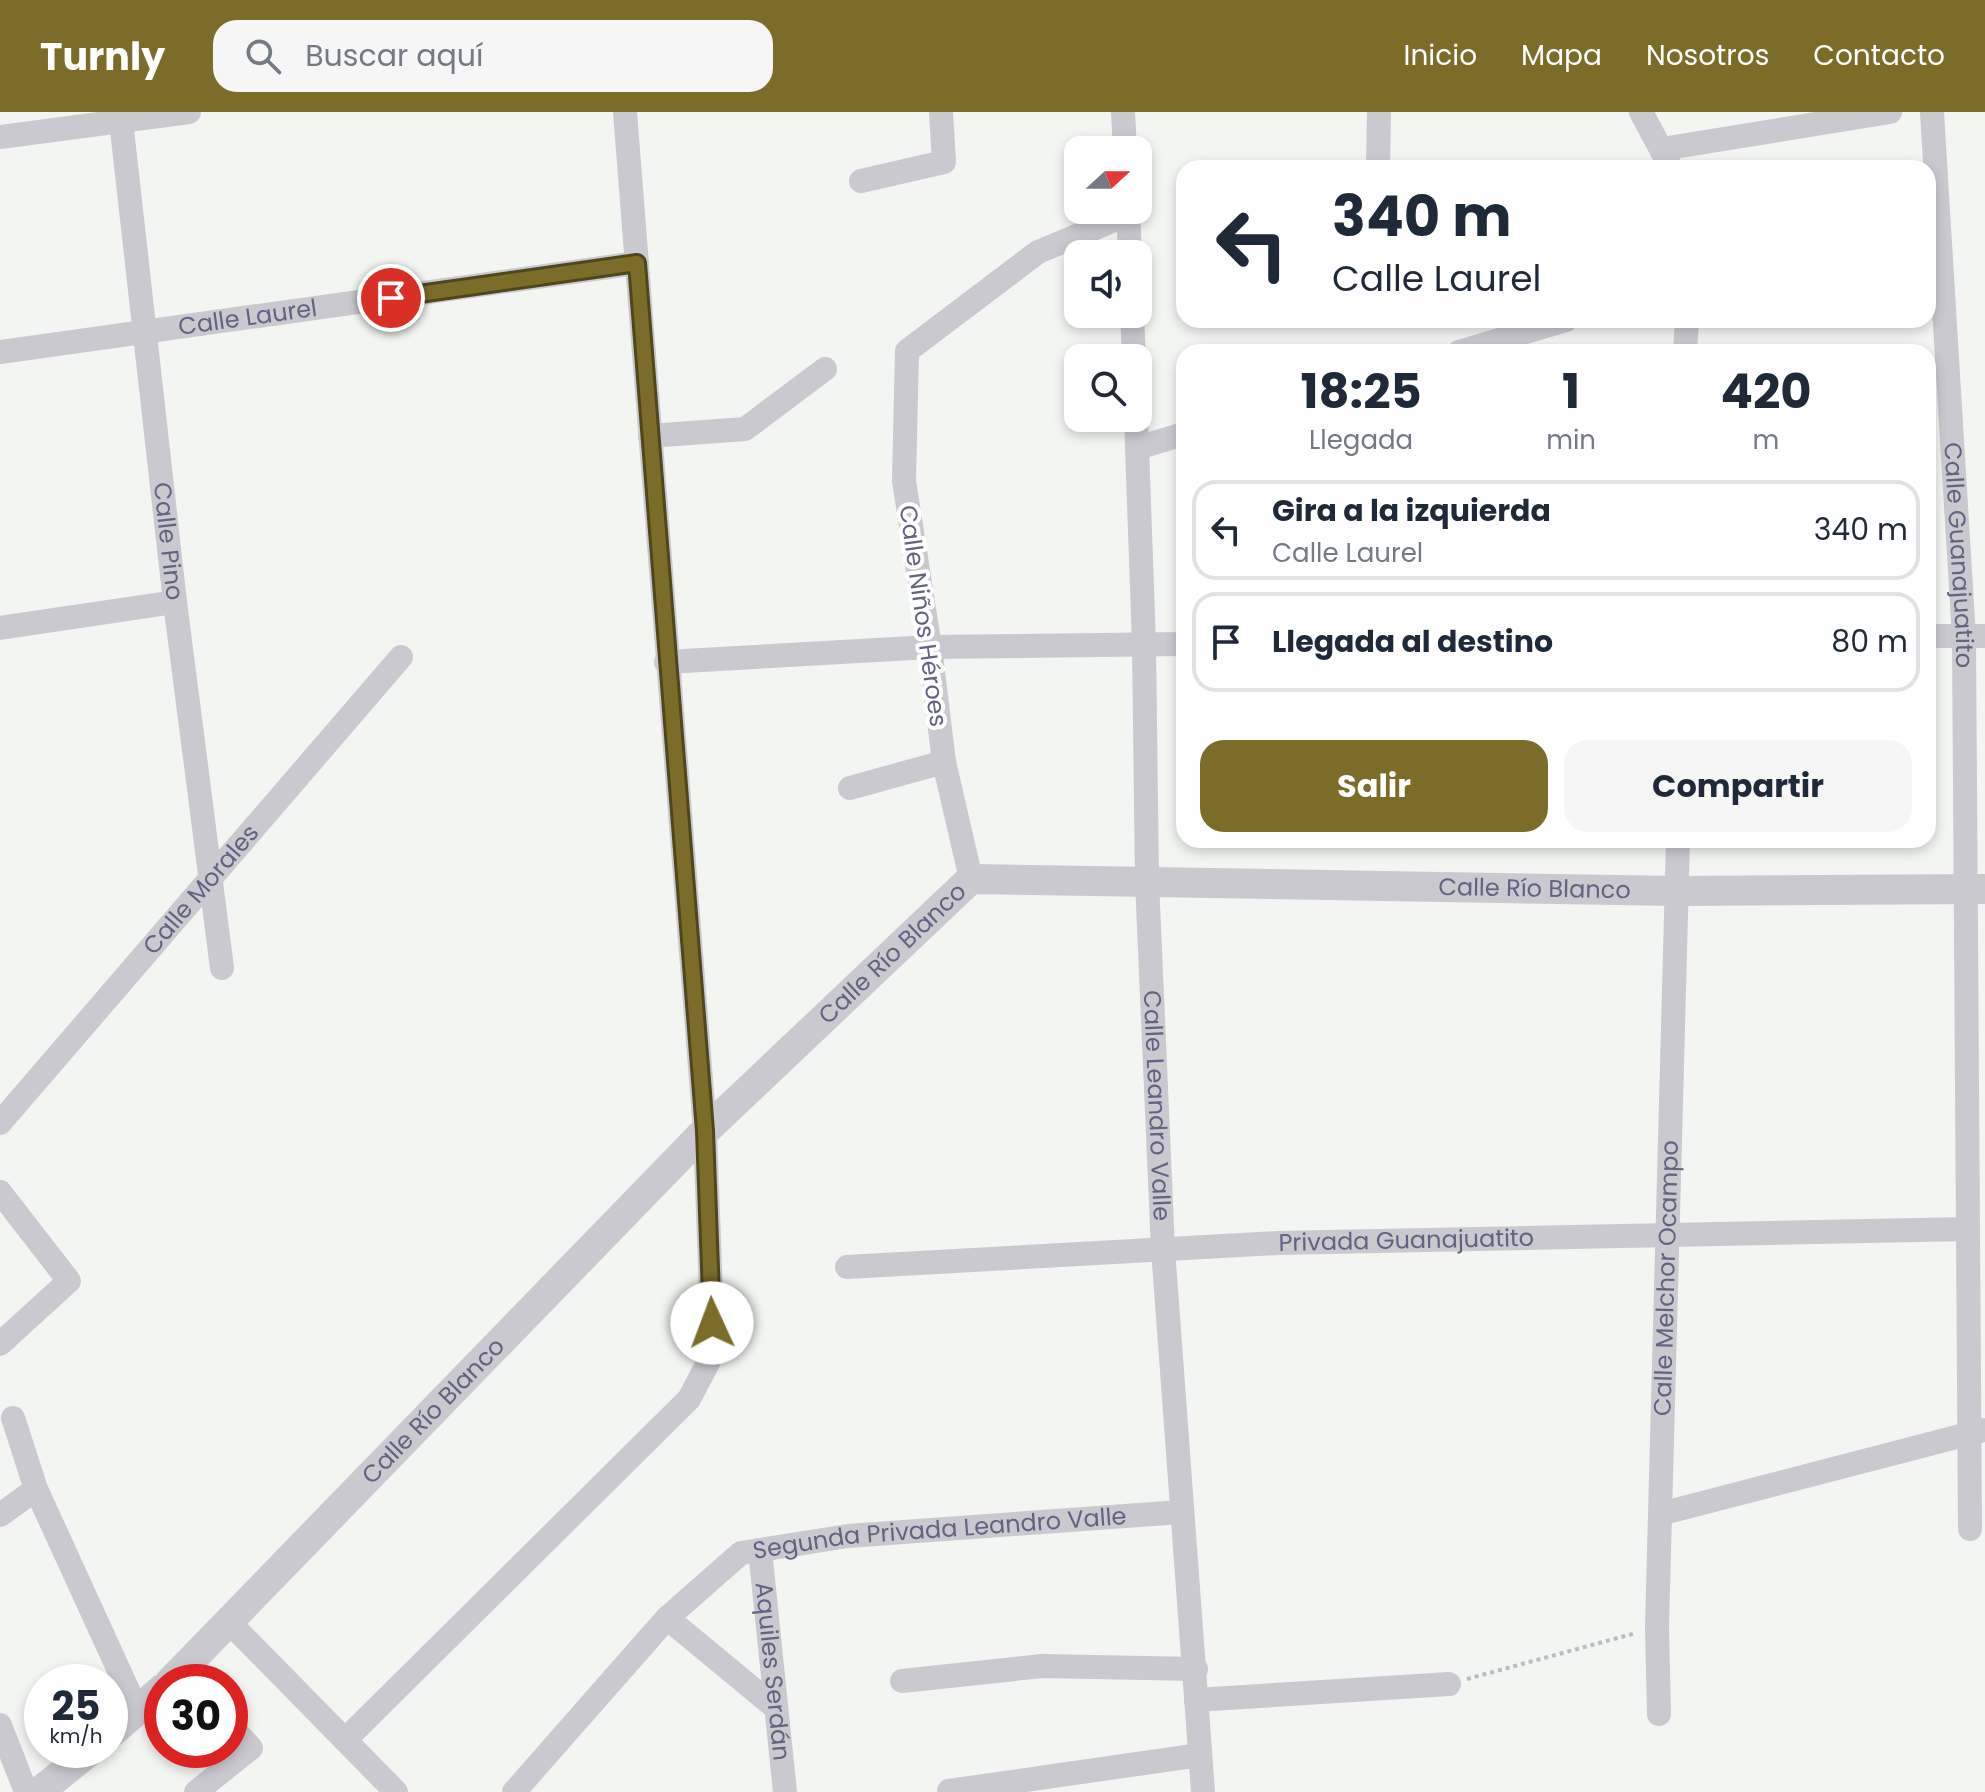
<!DOCTYPE html>
<html lang="es">
<head>
<meta charset="utf-8">
<style>
  :root { --surface:#fff; --page:#f6f6f7; --text:#1f2937; --muted:#747a83; --line:#e0e1e3; --accent:#7b6c2a }
  body { margin:0; font-family:Poppins,sans-serif; background:var(--page); color:var(--text); height:100vh; display:flex; flex-direction:column; font-size:30px; white-space:nowrap }
  * { box-sizing:border-box; margin:0 }
  p { font-size:26px; color:var(--muted) }
  .icon { flex:none; width:44px; height:44px; fill:none; stroke:currentColor; stroke-width:2; stroke-linecap:round; stroke-linejoin:round }
  .map { position:relative; flex:1; overflow:hidden }
  .drawer { position:absolute; left:1176px; top:232px; width:760px; height:504px; display:flex; flex-direction:column; background:var(--surface); border-radius:24px; box-shadow:0 4px 12px #0003 }
  .drawer>* { flex:none }
  .banner { position:absolute; left:1176px; top:48px; width:760px; height:168px; border-radius:24px; box-shadow:0 4px 12px #0003; background:#fff; color:var(--text); overflow:hidden }
  .needle { width:52px; rotate:69deg }
  .fabs { position:absolute; left:1064px; top:24px; display:grid; gap:16px }
  .fabs a { display:grid; place-items:center; width:88px; height:88px; border-radius:16px; background:var(--surface); box-shadow:0 4px 12px #0003; font-size:40px }
  .speed { position:absolute; left:24px; top:1552px; display:flex; gap:16px; font-size:40px; font-weight:700; text-align:center }
  .speed>* { display:grid; place-content:center; width:104px; height:104px; border-radius:50%; background:var(--surface); box-shadow:0 4px 12px #0003; line-height:1 }
  .speed small { font-size:20px; font-weight:400 }
  .speed .limit { border:12px solid #d22; background:#fff; color:#111 }
  .pin { position:absolute; display:grid; place-items:center; width:68px; height:68px; color:#fff; margin:-34px; border:4px solid #fff; border-radius:50%; box-shadow:0 2px 8px #0007 }
  .me { position:absolute; width:88px; margin:-44px; rotate:358deg; stroke-linejoin:round; filter:drop-shadow(0 0 6px #0008) }
  .turn { display:flex; align-items:center; gap:28px; height:168px; padding:0 24px; font-size:36px }
  .turn .icon { width:104px; height:104px; stroke-width:2.5 }
  .turn b { display:block; font-size:56px; line-height:68px }
  .eta { display:flex; justify-content:space-evenly; align-items:center; height:136px; text-align:center }
  .eta b { font-size:48px; font-weight:700; line-height:56px }
  .cta { display:flex; gap:16px; margin-top:auto; padding:16px 24px }
  .cta a { flex:1; height:92px; border-radius:24px; background:var(--accent); color:#fff; font-size:32px; font-weight:700; line-height:92px; text-align:center }
  .cta a+a { background:var(--page); color:var(--text) }
  ul { padding:0; list-style:none }
  li { display:flex; align-items:center; gap:24px; height:100px; margin:0 16px 12px; padding:0 8px; border:4px solid var(--line); border-radius:24px }
  li div { flex:1 }
  li b { display:block; font-size:30px }
  li em { font-style:normal }
  header { display:flex; align-items:center; gap:48px; box-sizing:border-box; height:112px; padding:0 40px; background:var(--accent); color:#fff }
  header strong { font-size:38px }
  nav { display:flex; gap:44px; margin-inline-start:auto; font-size:28px }
  .search { width:560px; height:72px; background:var(--page); display:flex; align-items:center; gap:20px; box-sizing:border-box; padding:0 28px; border-radius:24px; color:var(--muted); font-size:30px }
  .map>svg:first-child { display:block }
  .lines { fill:none; stroke-linecap:round; stroke-linejoin:round }
  .path { stroke:#bbbbc0; stroke-width:4; stroke-dasharray:4 4; stroke-linecap:butt }
  .minor { stroke:#c9c9cf; stroke-width:24 }
  .tertiary { stroke:#c9c9cf; stroke-width:30 }
  .route-casing { stroke:#50461b; stroke-width:20 }
  .route { stroke:#7b6c2a; stroke-width:14 }
  .labels { text-anchor:middle; stroke-width:8; stroke-linejoin:round; paint-order:stroke }
  .street-label { font-size:24px; fill:#626283; stroke:#fff }
</style>
</head>
<body>
<header>
<strong>Turnly</strong>
<div class="search"><svg class="icon" aria-label="search" viewBox="0 0 24 24"><circle cx="10" cy="10" r="6"/><path d="M15 15l6 6"/></svg>Buscar aquí</div>
<nav><a>Inicio</a><a>Mapa</a><a>Nosotros</a><a>Contacto</a></nav>
</header>
<div class="map">
<svg width="1985" height="1680" viewBox="0 0 1985 1680">
  <rect width="100%" height="100%" fill="#f2f5f1"/>
  <g class="lines">
    <!-- path -->
    <path class="path" d="M1467,1567l169,-46"/>
    <!-- minor -->
    <g class="minor">
      <path id="s1" d="M120,0l55,490 47,366"/>
      <path d="M1123,0l2,38"/>
      <path d="M1641,0l30,56"/>
      <path id="s2" d="M1932,0l32,525 6,892"/>
      <path d="M0,25l189,-25"/>
      <path d="M1662,37l228,-37"/>
      <path d="M1378,56l1,-56"/>
      <path d="M861,69l83,-19 -3,-50"/>
      <path d="M1128,98l2,44"/>
      <path d="M1132,202l2,44"/>
      <path id="s3" d="M0,240l637,-89"/>
      <path d="M1459,240l107,-32"/>
      <path d="M1685,240l2,-32"/>
      <path id="s4" d="M1136,306l8,226 3,237 16,368 40,543"/>
      <path d="M650,324l95,-7 80,-60"/>
      <path d="M1137,336l47,-14"/>
      <path d="M0,516l175,-26"/>
      <path d="M1928,524h57"/>
      <path d="M666,550l264,-15 254,-3"/>
      <path d="M850,676l94,-26"/>
      <path d="M971,767l-27,-117 -14,-115 -26,-166 3,-130 131,-99 91,-38"/>
      <path id="s5" d="M0,1011l401,-466"/>
      <path d="M0,1080l69,89 -69,63"/>
      <path id="s6" d="M847,1155l431,-24 690,-14"/>
      <path d="M13,1306l23,71 102,223"/>
      <path d="M1660,1402l323,-84"/>
      <path d="M0,1403l36,-26"/>
      <path id="s7" d="M760,1438l25,242"/>
      <path d="M667,1506l109,90"/>
      <path d="M228,1509l168,171"/>
      <path d="M902,1569l140,-15 154,3"/>
      <path d="M1196,1588l253,-16"/>
      <path id="s8" d="M1659,1602l-2,-87 21,-787"/>
      <path d="M0,1613l26,67"/>
      <path d="M345,1628l344,-341 20,-38 3,-38 -7,-192 -80,-1019"/>
      <path d="M949,1679l251,-36"/>
      <path d="M196,1680l55,-44 -21,-23"/>
      <path id="s9" d="M514,1680l153,-174 74,-65 107,-17 333,-24"/>
    </g>
    <!-- tertiary -->
    <g class="tertiary">
      <path id="s10" d="M170,1570l535,-551 266,-252 707,12 307,-2"/>
      <path d="M110,1622l52,-45"/>
      <path d="M39,1680l52,-42"/>
    </g>
  </g>
  <g class="lines">
    <defs>
      <path id="route" d="M391,186l246,-35 68,868 7,192"/>
    </defs>
    <!-- route casing -->
    <use href="#route" class="route-casing"/>
    <!-- route -->
    <use href="#route" class="route"/>
  </g>
  <g class="labels">
    <!-- street labels -->
    <g class="street-label">
      <text dy="8" stroke="none"><textPath href="#s3" startOffset="250">Calle Laurel</textPath></text>
      <text dy="8" stroke="none"><textPath href="#s1" startOffset="432">Calle Pino</textPath></text>
      <text dy="8" stroke="none"><textPath href="#s2" startOffset="444">Calle Guanajuatito</textPath></text>
      <text transform="translate(923 504) rotate(82)" y="8">Calle Niños Héroes</text>
      <text dy="8" stroke="none"><textPath href="#s10" startOffset="1698">Calle Río Blanco</textPath></text>
      <text dy="8" stroke="none"><textPath href="#s5" startOffset="308">Calle Morales</textPath></text>
      <text dy="8" stroke="none"><textPath href="#s10" startOffset="1026">Calle Río Blanco</textPath></text>
      <text dy="8" stroke="none"><textPath href="#s4" startOffset="688">Calle Leandro Valle</textPath></text>
      <text dy="8" stroke="none"><textPath href="#s6" startOffset="560">Privada Guanajuatito</textPath></text>
      <text dy="8" stroke="none"><textPath href="#s8" startOffset="436">Calle Melchor Ocampo</textPath></text>
      <text dy="8" stroke="none"><textPath href="#s10" startOffset="378">Calle Río Blanco</textPath></text>
      <text dy="8" stroke="none"><textPath href="#s9" startOffset="530">Segunda Privada Leandro Valle</textPath></text>
      <text dy="8" stroke="none"><textPath href="#s7" startOffset="122">Aquiles Serdán</textPath></text>
    </g>
  </g>
</svg>
<div class="fabs">
<a><svg class="needle" viewBox="-14 -14 28 28"><path d="M0-13l5 13h-10z" fill="#e53935"/><path d="M0 13l5-13h-10z" fill="#747a83"/></svg></a>
<a><svg class="icon" aria-label="sound" viewBox="0 0 24 24"><path d="M4 9h4l5-4v14l-5-4H4zM17 9q2 3 0 6"/></svg></a>
<a><svg class="icon" aria-label="search" viewBox="0 0 24 24"><circle cx="10" cy="10" r="6"/><path d="M15 15l6 6"/></svg></a>
</div>
<div class="speed"><div>25<small>km/h</small></div><div class="limit">30</div></div>
<div class="pin" style="left:391px;top:186px;background:#d93025"><svg class="icon" aria-label="arrive" viewBox="0 0 24 24"><path d="M6 21V4h12l-3 4 3 4H6"/></svg></div>
<svg class="me" style="left:712px;top:1211px" viewBox="-20 -20 40 40"><circle r="19" fill="#fff"/><path d="M0-13L10 11 0 6-10 11z" fill="#7b6c2a"/></svg>
<div class="banner">
<div class="turn"><svg class="icon" aria-label="left" viewBox="0 0 24 24"><path d="M17 20v-9H6M10 6l-5 5 5 5"/></svg><div><b>340 m</b>Calle Laurel</div></div>
</div>
<section class="drawer">
<div class="eta">
<div><b>18:25</b><p>Llegada</p></div>
<div><b>1</b><p>min</p></div>
<div><b>420</b><p>m</p></div>
</div>
<ul>
<li><svg class="icon" aria-label="left" viewBox="0 0 24 24"><path d="M17 20v-9H6M10 6l-5 5 5 5"/></svg><div><b>Gira a la izquierda</b><p>Calle Laurel</p></div><em>340 m</em></li>
<li><svg class="icon" aria-label="arrive" viewBox="0 0 24 24"><path d="M6 21V4h12l-3 4 3 4H6"/></svg><div><b>Llegada al destino</b></div><em>80 m</em></li>
</ul>
<div class="cta"><a>Salir</a><a>Compartir</a></div>
</section>
</div>
</body>
</html>
